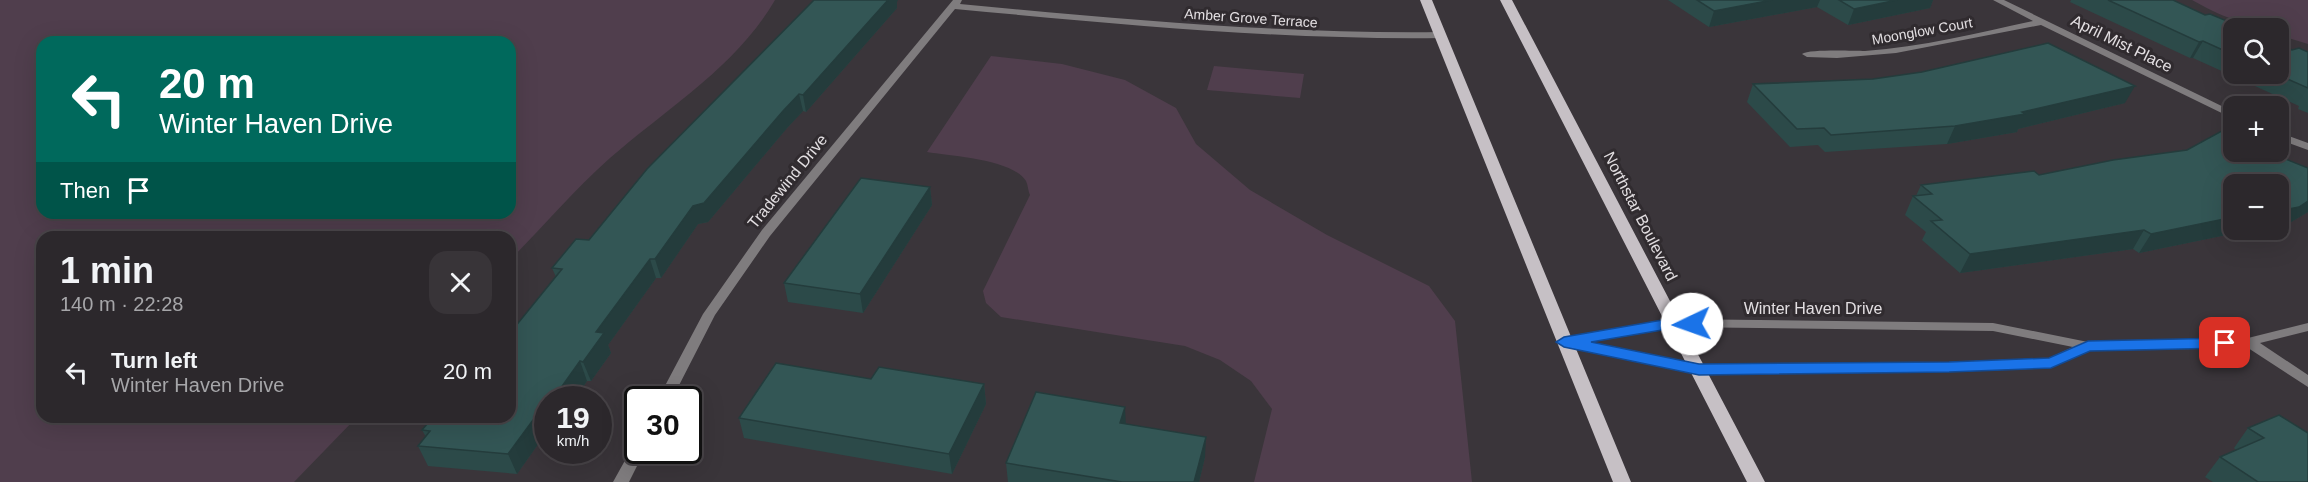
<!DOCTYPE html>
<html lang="en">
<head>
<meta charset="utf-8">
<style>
  :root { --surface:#2c282c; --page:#383438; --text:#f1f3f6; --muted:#a6a6a9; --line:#484448 }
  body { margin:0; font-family:Arial,sans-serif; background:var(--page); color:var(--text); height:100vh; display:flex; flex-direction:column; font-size:22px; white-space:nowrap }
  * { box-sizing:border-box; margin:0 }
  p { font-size:20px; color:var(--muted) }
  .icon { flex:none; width:33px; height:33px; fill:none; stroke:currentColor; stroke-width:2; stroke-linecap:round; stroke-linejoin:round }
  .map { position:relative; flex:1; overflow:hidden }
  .side { position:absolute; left:36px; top:231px; width:480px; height:192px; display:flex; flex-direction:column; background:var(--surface); border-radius:18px; box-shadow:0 6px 24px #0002,0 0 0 2px var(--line) }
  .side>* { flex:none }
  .hud { position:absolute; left:36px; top:36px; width:480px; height:183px; border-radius:18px; box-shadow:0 6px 24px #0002,0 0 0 2px var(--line); background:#00695c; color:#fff; overflow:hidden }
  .buttons { position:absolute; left:2223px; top:18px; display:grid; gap:12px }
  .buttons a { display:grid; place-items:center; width:66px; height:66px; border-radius:12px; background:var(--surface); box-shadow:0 6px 24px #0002,0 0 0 2px var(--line); font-size:30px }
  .speed { position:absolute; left:534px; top:386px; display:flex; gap:12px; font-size:30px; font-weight:700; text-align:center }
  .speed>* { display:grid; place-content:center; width:78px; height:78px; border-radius:50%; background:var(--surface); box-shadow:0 6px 24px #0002,0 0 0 2px var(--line); line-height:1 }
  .speed small { font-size:15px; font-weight:400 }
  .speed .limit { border:3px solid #111; border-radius:9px; background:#fff; color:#111 }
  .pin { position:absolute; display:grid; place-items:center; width:51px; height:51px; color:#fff; margin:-26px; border-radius:12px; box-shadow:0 3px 9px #0006 }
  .me { position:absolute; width:66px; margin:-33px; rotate:267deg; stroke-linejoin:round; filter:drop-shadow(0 0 4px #0008) }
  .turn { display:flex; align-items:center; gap:21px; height:126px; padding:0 24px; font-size:27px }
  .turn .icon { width:78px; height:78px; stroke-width:2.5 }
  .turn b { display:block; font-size:42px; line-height:51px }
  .then { display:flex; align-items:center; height:57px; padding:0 24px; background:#0003; gap:12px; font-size:22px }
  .round { display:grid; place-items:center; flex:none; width:63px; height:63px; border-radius:18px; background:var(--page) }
  .headline { display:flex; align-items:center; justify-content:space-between; height:102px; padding:0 24px }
  h1 { font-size:36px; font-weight:700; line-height:45px }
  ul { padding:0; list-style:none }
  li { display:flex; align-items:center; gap:18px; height:78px; padding:0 24px }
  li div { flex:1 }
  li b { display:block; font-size:22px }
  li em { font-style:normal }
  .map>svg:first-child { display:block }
  .green { fill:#503e4d; fill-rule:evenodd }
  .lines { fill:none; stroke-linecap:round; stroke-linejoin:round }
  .minor { fill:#7f7c7e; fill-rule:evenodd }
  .primary { fill:#c6c0c5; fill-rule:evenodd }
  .wall { fill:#2c4a49 }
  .shaded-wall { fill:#243c3c }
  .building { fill:#335655; stroke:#243c3c; stroke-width:1.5 }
  .route { fill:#1a73e8; stroke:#114b97; stroke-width:1.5 }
  .labels { text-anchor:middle; stroke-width:6; stroke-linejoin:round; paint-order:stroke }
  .far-street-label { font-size:14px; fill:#e3dfe2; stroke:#302b2f }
  .street-label { font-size:16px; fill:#e3dfe2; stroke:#302b2f }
</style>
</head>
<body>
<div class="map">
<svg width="2308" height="482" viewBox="0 0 2308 482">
  <rect width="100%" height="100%" fill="#3a353a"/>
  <!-- green -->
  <path class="green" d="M0,0h775c-39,67 -108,108 -165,158 -36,32 -67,69 -100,102v-23h-468v180h315l-63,65h-294zM42,42h468v171h-468z
    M2192,0h116v44l-29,-9 -1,-7c-31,0 -59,-13 -86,-28z
    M991,56l71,8 63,16 51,28 20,36 54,46 77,45 102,51 26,35 17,161h-218l18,-73 -21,-28 -31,-21 -35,-14 -184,-29 -15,-14 -3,-12 47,-96c-2,-4 -2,-10 -4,-14 -14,-22 -75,-25 -99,-29z
    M1214,66l90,8 -4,24 -93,-8z"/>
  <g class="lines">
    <!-- minor -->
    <path class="minor" d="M953,0h9l-2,4c160,15 320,30 481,28l5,3 -5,3c-163,2 -324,-14 -486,-29l-185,227 -55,79 -43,84h-14l45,-85 59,-84z
      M1993,0h11l230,112v7l-193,-94 -145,28 -59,5 -30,-1 -5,-3c7,-5 51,-3 63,-3 57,-4 112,-18 168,-30z
      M2278,132l30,11v7l-30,-11z
      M1674,319l319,4 95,19 160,-4 60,-15v8l-48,12 48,32v12l-63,-41 -155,4 -39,18 -102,4 -250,3 -131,-29 -9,-1 -2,-3 2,-3 5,-1zM1674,327l319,4 80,16 -24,11 -100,4 -250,3 -110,-23z
      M638,445v5h7l-16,32h-16l20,-36z"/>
    <!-- primary -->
    <path class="primary" d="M1420,0h12l199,482h-18z
      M1500,0h12l253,482h-18z"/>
  </g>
  <!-- wall -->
  <path class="wall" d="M1668,0h265l-3,8 -82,17 -31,-18 -108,20z
    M2071,0h102l61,28v46h44l14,-24 16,2v61l-10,-4 1,-3 -106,-48h-3l-120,-56z
    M897,2v6l-91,104 -3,-1 -16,17 -79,94 -10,2 -37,54h-5l-48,67 3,8 -20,28h-4l-12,18h-27v39l-2,2h-5l-24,34 -89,-8 -10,-20 8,-9 -4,-7 88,-13 46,-140 -4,-9z
    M1753,84l372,19 -107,26 -1,3 -70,12 -122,8 -7,-7 -28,2 -43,-45z
    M2234,152l74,16v44l-22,13 -52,-41v46h32l-35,8 -5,-3 -87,18 -6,-4 -173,24 -38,-33 4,-8 -21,-17 8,-19h3l5,-11 118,-10z
    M930,187l2,18 -69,108 -75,-11 -4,-19z
    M871,379l113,5 2,20 -34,70 -208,-36 -5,-20z
    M1126,424l79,33 -6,25h-191l-2,-19z
    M2248,428l60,5v49h-95l-8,-5 15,-20 16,-7 -2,-2z"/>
  <!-- shaded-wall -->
  <path class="shaded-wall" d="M888,0h10l-1,2v6l-91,104 -3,-17z
    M1772,0h48l-3,7 -108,20 5,-16z
    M1897,0h36l-3,8 -82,17 6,-16z
    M2203,41l-10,17h-3l9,-16z
    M2135,86l-10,17 -107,26 -1,3 -70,12 8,-18 67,-14z
    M799,94l4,17 -16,17 -79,94 -10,2 -37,54 -6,-19 38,-53z
    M930,187l2,18 -69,108 -3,-19z
    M2308,201v11l-22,13 -8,2v-16z
    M2234,217v7l-8,11 -87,18 12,-19z
    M2144,230l-11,19 -173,24 10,-19z
    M2236,230h30l-35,8z
    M650,259l6,19 -48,67 3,8 -20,28 -8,-19 13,-30z
    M580,361l7,20 -12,18h-22z
    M984,384l2,20 -34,70 -3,-20z
    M548,407v31l-2,2 -8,-20z
    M1125,407l1,20 -6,-4z
    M533,420l8,20 -24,34 -9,-20z
    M1206,437l-1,20 -6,25h-5z"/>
  <!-- building -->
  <path class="building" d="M814,0h74l-85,95 -4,-1 -16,17 -79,92 -11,3 -38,53h-5l-54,73 8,1 -21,29 -3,-1 -27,38h-5v8l-10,13h-5l-25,34 -90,-8 12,-15 -8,-1 11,-13h77v-84l52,-64 -10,-1 24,-29 13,1 58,-71z
    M1697,0h75l-58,11z
    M1839,0h58l-43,9z
    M2108,0h65l32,15 5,-1 34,14h-10v27l-31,-14 -4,1z
    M2048,43l87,43 -113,26 3,2 -70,12 -124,9 -7,-7 -27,1 -44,-45 120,-5 49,-7z
    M2278,44l14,6 7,-2 9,4v36l-32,-14h2z
    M2229,127l5,1v24h34l40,16v33l-9,6 -21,4v-27h-44v33l-83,17 -7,-4 -174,24 -39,-33 11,-1 -29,-24 19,-2 -11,-9 113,-14 5,4 74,-15 74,-10z
    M861,178l69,9 -70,107 -76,-11z
    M776,363l95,16 8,-12 105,17 -35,70 -210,-36z
    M1036,392l89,15 -5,16 86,14 -12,45h-72l-116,-19z
    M2279,415l29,18v49h-50l-38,-25 44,-19 -16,-10z"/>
  <!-- route -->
  <path class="route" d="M1674,318l18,1 8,5 -8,4h-18l-83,14 108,22 250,-2 100,-4 39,-17 137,-3 8,5 -8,5 -135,3 -39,17 -102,4 -250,3 -135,-28 -8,-5 8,-5z"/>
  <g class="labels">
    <!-- far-street labels -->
    <g class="far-street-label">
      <text transform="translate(1251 18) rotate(4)" y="5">Amber Grove Terrace</text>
      <text transform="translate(1922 31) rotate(-10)" y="5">Moonglow Court</text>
    </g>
    <!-- street labels -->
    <g class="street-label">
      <text transform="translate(2122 43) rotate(26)" y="6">April Mist Place</text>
      <text transform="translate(787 181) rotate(-51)" y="6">Tradewind Drive</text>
      <text transform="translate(1641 216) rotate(63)" y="6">Northstar Boulevard</text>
      <text x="1813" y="314">Winter Haven Drive</text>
    </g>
  </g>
</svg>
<div class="buttons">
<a><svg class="icon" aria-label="search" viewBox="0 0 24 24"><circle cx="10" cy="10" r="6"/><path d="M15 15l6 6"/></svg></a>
<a>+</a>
<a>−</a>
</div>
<div class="speed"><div>19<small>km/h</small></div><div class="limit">30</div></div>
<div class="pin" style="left:2225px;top:343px;background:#d93025"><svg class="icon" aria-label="arrive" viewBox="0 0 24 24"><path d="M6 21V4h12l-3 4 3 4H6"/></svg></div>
<svg class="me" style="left:1692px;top:324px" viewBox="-20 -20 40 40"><circle r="19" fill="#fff"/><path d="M0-13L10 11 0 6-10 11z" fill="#1a73e8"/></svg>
<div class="hud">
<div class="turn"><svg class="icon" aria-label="left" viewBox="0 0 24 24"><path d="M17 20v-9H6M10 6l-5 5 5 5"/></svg><div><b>20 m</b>Winter Haven Drive</div></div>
<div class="then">Then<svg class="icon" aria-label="arrive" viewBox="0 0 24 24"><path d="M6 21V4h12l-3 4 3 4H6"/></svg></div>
</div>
<section class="side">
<div class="headline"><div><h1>1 min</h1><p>140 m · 22:28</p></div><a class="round"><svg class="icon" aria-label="close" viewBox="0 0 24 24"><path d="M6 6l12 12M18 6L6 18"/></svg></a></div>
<ul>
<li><svg class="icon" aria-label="left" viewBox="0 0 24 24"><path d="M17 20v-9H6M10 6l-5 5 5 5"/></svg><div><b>Turn left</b><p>Winter Haven Drive</p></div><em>20 m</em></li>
</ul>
</section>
</div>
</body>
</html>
